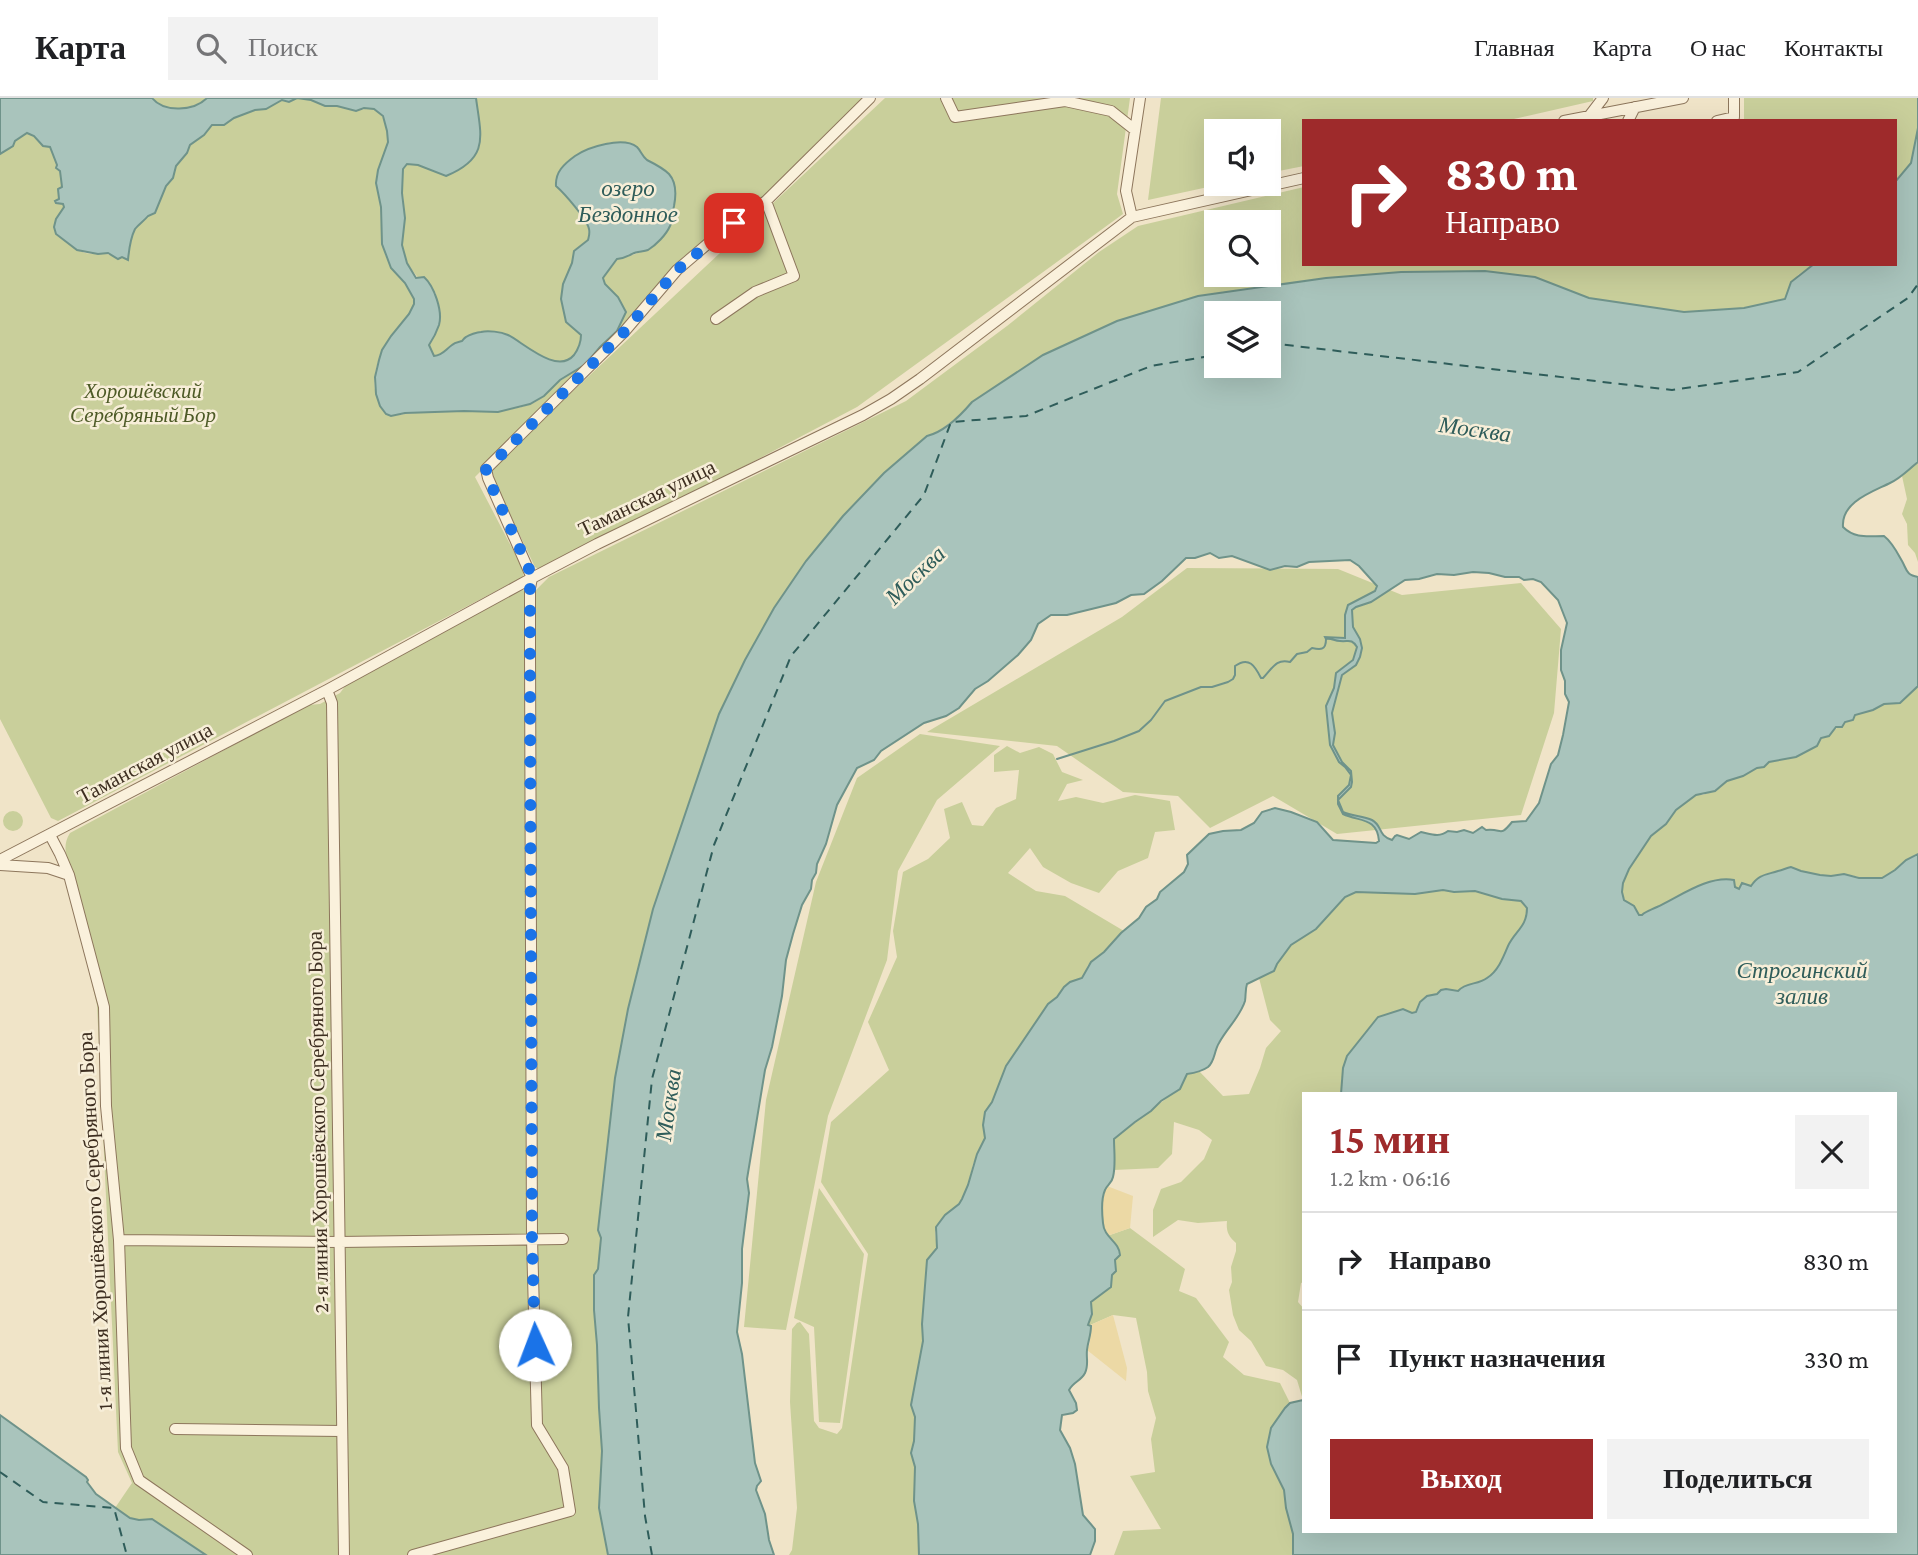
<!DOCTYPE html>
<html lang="ru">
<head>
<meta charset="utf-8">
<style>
  :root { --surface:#fff; --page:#f2f2f2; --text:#202124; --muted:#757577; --line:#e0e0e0; --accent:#9e2a2b }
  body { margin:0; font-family:"Crimson Pro",serif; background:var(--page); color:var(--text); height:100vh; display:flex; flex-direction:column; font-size:26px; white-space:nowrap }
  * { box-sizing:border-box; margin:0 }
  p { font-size:23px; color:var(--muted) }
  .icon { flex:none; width:38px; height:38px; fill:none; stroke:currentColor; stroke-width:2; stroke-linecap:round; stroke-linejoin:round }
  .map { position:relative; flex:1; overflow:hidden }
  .sheet { position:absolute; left:1302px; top:994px; width:595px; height:441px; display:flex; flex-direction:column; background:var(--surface); border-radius:0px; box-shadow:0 7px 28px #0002 }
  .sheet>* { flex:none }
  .hud { position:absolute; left:1302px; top:21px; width:595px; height:147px; border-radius:0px; box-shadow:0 7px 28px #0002; background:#9e2a2b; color:#fff; overflow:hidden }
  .buttons { position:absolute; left:1204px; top:21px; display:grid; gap:14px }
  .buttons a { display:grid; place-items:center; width:77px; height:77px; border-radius:0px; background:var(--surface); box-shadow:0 7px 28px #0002; font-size:35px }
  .pin { position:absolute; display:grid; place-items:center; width:60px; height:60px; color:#fff; margin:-30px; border-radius:14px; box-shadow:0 4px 10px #0006 }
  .me { position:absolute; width:77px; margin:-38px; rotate:358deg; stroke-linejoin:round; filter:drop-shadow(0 0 5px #0008) }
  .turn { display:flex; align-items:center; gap:24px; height:147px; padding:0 28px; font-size:32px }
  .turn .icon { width:91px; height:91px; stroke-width:2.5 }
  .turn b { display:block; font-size:49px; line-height:60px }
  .round { display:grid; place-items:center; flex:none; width:74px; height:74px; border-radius:0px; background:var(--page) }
  .summary { display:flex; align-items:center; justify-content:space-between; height:119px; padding:0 28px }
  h1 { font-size:42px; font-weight:600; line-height:52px; color:var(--accent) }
  .primary-button { display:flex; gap:14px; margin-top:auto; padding:14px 28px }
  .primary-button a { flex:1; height:80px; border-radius:0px; background:var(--accent); color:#fff; font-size:28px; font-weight:600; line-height:80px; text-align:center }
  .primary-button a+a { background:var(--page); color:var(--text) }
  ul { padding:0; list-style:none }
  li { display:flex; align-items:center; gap:21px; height:98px; padding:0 28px; border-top:2px solid var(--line) }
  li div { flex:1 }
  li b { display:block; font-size:26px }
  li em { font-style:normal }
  header { display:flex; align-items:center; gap:42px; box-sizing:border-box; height:98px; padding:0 35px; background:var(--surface); border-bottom:2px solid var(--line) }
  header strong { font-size:33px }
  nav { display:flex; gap:38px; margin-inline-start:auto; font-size:24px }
  .search { width:490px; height:63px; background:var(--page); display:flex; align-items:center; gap:18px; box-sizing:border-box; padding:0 24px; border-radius:0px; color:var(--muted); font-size:26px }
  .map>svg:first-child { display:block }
  .green { fill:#c9cf9b; fill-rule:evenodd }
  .sand { fill:#ecd9a5 }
  .water { fill:#a9c4bc; stroke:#6f938a; stroke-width:2; fill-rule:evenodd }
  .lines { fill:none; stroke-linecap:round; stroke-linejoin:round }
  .stream { stroke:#6f938a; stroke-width:2 }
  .ferry { stroke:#2f5d5a; stroke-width:2; stroke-dasharray:9 7; stroke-linecap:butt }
  .minor-casing { stroke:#8d765c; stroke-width:12 }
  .minor { stroke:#faf1dc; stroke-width:10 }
  .route { stroke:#1a73e8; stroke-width:12; stroke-dasharray:0 21.6 }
  .labels { text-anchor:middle; stroke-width:5; stroke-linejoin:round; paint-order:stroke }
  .park-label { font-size:21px; font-style:italic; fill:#4d5a26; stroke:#f7eed8 }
  .street-label { font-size:21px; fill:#3d2e20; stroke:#f7eed8 }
  .water-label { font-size:23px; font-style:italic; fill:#2f5d5a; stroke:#f7eed8 }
</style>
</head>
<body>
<header>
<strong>Карта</strong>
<div class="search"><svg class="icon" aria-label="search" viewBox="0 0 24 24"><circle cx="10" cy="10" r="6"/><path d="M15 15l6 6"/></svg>Поиск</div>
<nav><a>Главная</a><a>Карта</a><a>О нас</a><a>Контакты</a></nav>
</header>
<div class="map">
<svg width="1918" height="1457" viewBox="0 0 1918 1457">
  <rect width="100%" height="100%" fill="#f0e4c8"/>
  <!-- green -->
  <path class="green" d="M152,0h55c-13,12 -44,15 -55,0z
    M297,0l14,2 14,6h12l24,4c21,-8 28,16 26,33 -1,14 -13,26 -10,41 1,7 3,14 3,21 2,20 -1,40 9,58 6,12 27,24 25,40 -2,11 -15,22 -21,31 -14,17 -26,49 -13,70 2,5 7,8 11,12 22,-4 52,-5 75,-5 25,-1 46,2 69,-9 10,-5 16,-15 25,-21 11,-7 20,-13 29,-23 15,-14 30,-26 37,-46l-8,-15 -14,-13 -1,-5 15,-20c8,-1 27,-8 34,-13 16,-11 33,-56 17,-72 -7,-6 -15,-10 -22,-15 -3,-2 -5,-5 -7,-8 -1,-1 -9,-4 -10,-5 -28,-14 -54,14 -74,31l-1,7c12,15 39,36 33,56l-14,11 -2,12 -9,21 -2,15 5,23 15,13c0,7 -2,13 -7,20 -17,20 -50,-12 -66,-20 -7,-3 -20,-5 -27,-3 -10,2 -12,5 -20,9 -3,2 -6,2 -9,4 -7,5 -9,11 -18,11l-5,-11 5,-11 2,-41c-18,-14 -29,-24 -34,-47 -2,-11 3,-23 2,-33 0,-15 -3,-29 -1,-44l4,-5 11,1 28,11c44,-18 35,-40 30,-78h388l-102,101 -38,25 -42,34 -45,56 -162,163 49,94 -1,6 -465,244 -7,-3 -51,-99v-565l14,-13 13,-8 7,3 9,10 7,1 10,24 2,16 -4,2 1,14 4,1 1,3 -6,9v20c7,4 13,11 20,14 13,8 27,-1 40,9l4,-2 5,2c2,-10 3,-20 8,-30 4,-5 9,-8 13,-13l7,-3 11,-27 7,-8 3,-12 7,-8 6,-13 15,-10 8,-10h12l10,-7 21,-8 11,-1 16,-9 7,2z
    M885,0h245l-13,96 6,20 -266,193 -313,165 -9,-5 -45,-94 1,-5z
    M1161,0h432v3l-88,20h-201v45l-35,7v-42h-53v53h6l-74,16z
    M1744,0h174v30l-7,35 -16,19v-61h-151z
    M1304,89v77h510l-16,11 -12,24 -42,9 -60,4 -95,-14 -54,-21 -50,-6 -84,1 -75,6 -128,18 -81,25 -74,34 -71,47 -8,10 -80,61 -41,43 -37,45 -32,47 -29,52 -26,54 -66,195 -25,100 -13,69 -17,152 3,8 -3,31 -4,6v35l3,35 2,63 3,43 -3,57 9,47h-402l-54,-36 -16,1 -6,-2 -15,-10 17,-25 -14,-31 -21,-447 -29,-122 6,-4c-5,-15 -14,-31 -4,-46l238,-128 12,-1 20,-11 6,-8 174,-95 15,1 14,-14 357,-176 101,-75 92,-74 39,-26zM1216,124h53v53h-53z
    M1918,364v100l-3,-9 -7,-8 -1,-21 -5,-10 5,-15 -5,-23z
    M1187,470l151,1 64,26 119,-12 40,46 -7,84 -33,102 -184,19 -64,-38 -63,32 -32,-32 -55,-4 -66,-46 -130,-14 195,-115z
    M1918,588v168c-13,5 -19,16 -31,22 -9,5 -28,1 -38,-1 -7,-1 -14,1 -22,1 -11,-1 -27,-3 -37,-9 -4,1 -8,3 -12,4 -12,3 -20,3 -27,15l-9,-3 -2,6 -5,-2 -47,3 -5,4 -41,21h-3l-17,-19 1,-13 6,-14 16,-25 6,-8 15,-12 10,-14 20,-15h7l17,-7 7,-7 15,-5 15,-8 6,-1 6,-5 27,-5 18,-10 7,-9c9,-1 12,-11 21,-11l3,-5 8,-2 2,-5 18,-5 10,-6 17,-1z
    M920,636l80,12 -63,54 -39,71 -11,89 -59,156 -42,214 -42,-3 22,-227 50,-218 41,-104z
    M1007,648l13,7 19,-6 14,7 9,18 21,8 -16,4 -9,17 18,-4 27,6 32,-8 35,6 5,29 -20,2 -7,26 -30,13 -19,22 -28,-10 -28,-16 -13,-19 -22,25 28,18 29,5 59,35 -20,21 -16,13 -6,13 -18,9 -7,10 -5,4 -46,65 -14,36 -7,10 -2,16 2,10 -12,26 -5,21 -9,19 -14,11 -10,17 2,16 -7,8 -6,41 1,4 -3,23 1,17 -12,64 4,12 -1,24 -3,12 4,14 -1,34 4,23 1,31h-130l3,-5 5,-42 -7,-106 2,-73 5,-6 3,-1 9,12 5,87 5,7 18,6 5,-6 26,-174 -47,-72 10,-60 58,-52 -21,-48 29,-65 -4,-26 10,-59 25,-13 22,-21 -6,-29 18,-7 10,23 11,1 13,-18 20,-9 3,-29 -25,2v-17z
    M3 723a10 10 0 1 1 20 0a10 10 0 1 1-20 0Z
    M1443,792l11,2 21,-1 27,8 19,2 6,6c0,20 -11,24 -19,39 -5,11 -10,25 -20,32 -10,7 -22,4 -30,13 -17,-4 -23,4 -38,11l-3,10h-19l-20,5 -31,39 -6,25v13h-37v188l-3,1 -3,19 6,7 -1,91 -6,-20 -14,-10 -17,-4 -15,-25 -12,-11 -6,-15 -4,-25 3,-8 -1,-15 5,-16v-8c-8,-7 -10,-12 -9,-22l-29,2 -20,-3 -25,17v-27l8,-21 20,-7 23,-23 8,-19 -13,-10 -25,-8 -2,32 -14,14 -44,2 -1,-11 2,-6 -1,-14c21,-16 41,-32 62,-48 6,-4 6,-14 13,-17 3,-1 7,-1 10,-3l24,25 26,-2 11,-26 6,-20 15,-17 -11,-11 -11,-42 15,-7 3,-7 14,-19 25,-16 18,-21 14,-13 8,-3 59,2z
    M819,1090l45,66 -24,169 -21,-1 -5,-95 -20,-9z
    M1130,1130l55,41 -6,22 17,7 33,44 -6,15 21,18 36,8 10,20 -13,15 -6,46 13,26 2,18 7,26v21h-179l9,-24 38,-2 -31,-53 25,-4 -4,-33 5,-21 -8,-27 -1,-19 -11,-54 -23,-3 -25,11 4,-12 -1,-12 18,-13 3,-14 4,-5 -4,-31 -5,-3z"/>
  <!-- sand -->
  <path class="sand" d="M1107,1088l26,10 -3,32 -23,8c-7,-12 -6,-38 0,-50z
    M1113,1217l14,53 -1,13 -39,-31 3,-7 -2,-17z"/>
  <!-- water -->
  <path class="water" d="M0,0h152c12,15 42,13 55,0h90l-8,4 -7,-2 -16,9 -11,1 -21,8 -10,7h-12l-8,10 -14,10 -3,8 -11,13 -3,12 -7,8 -11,27 -7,3c-4,5 -9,8 -13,13 -5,10 -6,20 -7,31l-6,-3 -4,2 -10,-6 -10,1 -21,-4 -21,-16 -2,-7 2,-8 8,-12 -1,-3 -7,-1 -1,-2 4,-2 -1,-10 4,-2 -2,-16 -4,-3 1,-3 -7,-18 -7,-1 -9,-10 -7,-3 -12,8 -2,5 -13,8z
    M297,0h179c5,38 14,60 -30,78l-28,-11 -11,-1 -4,5 -1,24 3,25 -3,27 5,18 9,15 8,-1c10,9 19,34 15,48 -2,6 -6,14 -10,20l5,11c9,-1 11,-6 18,-11 3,-3 7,-3 10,-4 1,-1 2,-3 4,-4 3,-2 11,-5 15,-5 7,-2 20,0 27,3 16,8 49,40 66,20 5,-7 7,-13 7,-20l-15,-13 -5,-23 2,-15 9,-21 2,-12 14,-11c1,-4 2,-6 1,-11 -2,-10 -25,-36 -33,-43 -1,-14 8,-22 19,-30 13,-9 48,-20 62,-9 4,4 5,9 10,13 8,4 16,8 22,14 8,9 7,22 5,32 -2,7 0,14 -4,20 -4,9 -14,19 -22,24 -5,2 -11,1 -16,4 -6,3 -7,4 -15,5l-14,19 2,6 13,13 8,15 -9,19 -17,16 -14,17 -26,16 -16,16 -14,8 -32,8 -34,-1 -59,2 -14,3 -5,-2 -6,-8 -4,-12 -1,-17 4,-17 3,-10 9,-14 18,-22 5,-10v-5l-9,-16 -14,-15 -9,-24 -1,-37 -5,-24 2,-13 10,-28 -1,-11 -4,-15 -9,-7 -10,-1 -8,3 -19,-5h-12l-14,-6z
    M1918,0v364c-9,7 -17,16 -28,21 -18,9 -49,19 -47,44 12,12 25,9 41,9 8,6 13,16 18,25 5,9 4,14 16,16v109l-18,17 -16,1 -11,6 -18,5 -2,5 -8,2 -3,5h-6l-7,9 -8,2 -4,8 -21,11 -27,5 -5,5 -7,1 -14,8 -16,5 -12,10 -19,4 -20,15 -10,14 -15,12 -22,33 -6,14 -1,9 2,8 10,6 5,9h3c4,-4 9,-5 15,-8 22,-10 51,-32 77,-27l1,7 4,2 3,-6 9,3c8,-12 15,-11 27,-15 5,-1 8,-3 13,-4l10,4 19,4 11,1 13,-2 15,4h23l13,-8 11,-10 12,-6v701h-625v-21l-7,-26 -2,-18 -13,-26 -4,-17 4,-19 14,-20 5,-5 13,-3 1,131h591v-437h-554l2,-26 4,-12 31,-39 25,-8 9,4 4,-1 4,-10 7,-6 10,-2 4,-4 5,-1 12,2c8,-9 20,-6 29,-13 11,-7 16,-20 21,-32 7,-15 19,-19 19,-38l-6,-7 -19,-2 -27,-8 -21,1 -11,-2 -28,4 -59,-2 -11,5 -29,32 -25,16 -14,19 -3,7 -27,13c-2,6 -1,11 -2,17 -5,16 -18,27 -26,42 -5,8 -4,18 -11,24 -7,5 -14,6 -21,7l-7,15 -19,12 -10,10 -16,11 -21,17c0,12 2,26 -1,38 -1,6 -6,8 -8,13 -4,9 -3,24 -2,33 1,15 16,18 17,32l-5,5 1,11 -4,4 -1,12 -20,15 1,12 -4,11 3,1c0,9 -3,15 -4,24 -1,8 2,15 -2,23 -4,8 -12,9 -16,17l7,13 1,7 -4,3 -11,2 -2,15 10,18 5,16 8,51 12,14v12l-5,14h-171l-1,-31 -4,-23 1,-34 -4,-14 3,-12 1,-24 -4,-12 12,-64 -1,-17 5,-64 10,-12 -1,-21 9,-12 14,-11 3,-5 6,-14 9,-31 8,-16 -2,-13 2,-13 7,-10 14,-36 42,-62 9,-7 7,-10 6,-5 12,-4 9,-16 13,-10 17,-19 18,-15 7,-11 11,-8 3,-7 24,-20 4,-8 -1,-9 22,-21 14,-3 18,-1 13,-7 8,-11 13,-4 16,4 26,10 16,18 43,3 3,-2c-2,-24 -19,-19 -36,-27l-5,-10v-8l11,-11 2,-10 -6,-8 -6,-5 -9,-17 -4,-39 8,-18 2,-15 17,-13 4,-13c-6,-9 -8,-5 -17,-6 -6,0 -8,-3 -14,-2l-1,-2 20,1v-23l3,-10 27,-14 2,-5 -18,-20 -9,-6 -41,2 -12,5 -12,-1 -15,4 -38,-14 -13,2 -9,-5 -15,5h-9l-24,23 -18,13 -13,1 -15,8 -49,12h-16l-13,9 -7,16 -13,15 -30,26 -13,8 -16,19 -13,8 -22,7 -43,28 -7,9 -17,8 -20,37 -11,39 -9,20 -1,9 -4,7 -1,9 -9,16 -9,29 -7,26 -4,36 -10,51 -7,23 -18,109 2,14 -7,56v34l-5,49 5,22 13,109 6,18 -4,5 -1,4 9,24 4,26 5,15h-166l-9,-47 3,-57 -3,-43 -2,-63 -3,-35v-35l4,-6 3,-31 -3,-8 17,-152 13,-69 25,-100 66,-195 26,-54 29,-52 32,-47 37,-45 41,-43 43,-37c17,-4 34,-21 45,-34l71,-47 74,-34 81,-25 128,-18 75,-6 84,-1 50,6 54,21 95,14 60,-4 41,-9 6,-17 23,-18h81v-82l16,-19 7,-35zM1269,215v53h-53v-53zM1473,474l16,1 16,4h14l5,3 9,-1 8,3 17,18 9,23 -6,27v20l4,11v13l4,8 -6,33 -5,20 -7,9 -12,39 -13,18 -14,1c-13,16 -9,6 -26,8l-4,-3 -9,6 -9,-3 -7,2 -9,-1c-9,7 -17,3 -27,1l-12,7 -12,-4 -2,1 -3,4c-15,-5 -9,-14 -20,-20 -9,-4 -20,-4 -29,-8l-5,-12 13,-13 1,-5 -1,-11 -9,-9 -9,-17 2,-12 -3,-20 10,-38 14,-10 4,-8 2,-9 -2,-9 -7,-12 -1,-17 4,-3 15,-5 34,-22 14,-1 18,-5 17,1z
    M0,1317l86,62 2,3 -1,2 9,12 34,24 9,2 13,-1 54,36h-206z"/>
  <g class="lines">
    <!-- stream -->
    <path class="stream" d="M1057,661l57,-18 25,-10 12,-11 14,-19 36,-14h11l16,-5 5,-3 2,-4v-9c14,-10 20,0 26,12h2c9,-9 13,-20 27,-16l7,-8 10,-2 5,-4c9,2 14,2 14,-9"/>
    <!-- ferry -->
    <path class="ferry" d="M1269,248l9,-2 394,46 126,-18 110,-74 10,-14
      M0,1374l43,30 71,6 12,44 4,3
      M652,1457l-7,-39 -17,-199 24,-238 62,-234 77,-189 133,-161 27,-73 75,-6 125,-50 65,-11"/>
    <defs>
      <path id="minor" d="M946,0l9,19 110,-16 46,10 24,19
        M1590,17l13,-17
        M1564,23l119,-23
        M1628,23l7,-14
        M1717,23l17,-4v-19
        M1132,119l-6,-26 14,-93
        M716,221l39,-27 39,-16 -28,-75
        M327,592l5,13 12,852
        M50,737l10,19 9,21 35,132 2,99 13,134 7,208 13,32 108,75
        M0,762l327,-170 205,-112 65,-34 266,-129 28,-16 29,-20 212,-162 172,-39
        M0,767l48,3 21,7
        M119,1142l220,2 224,-3
        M175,1331l167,2
        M413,1457l157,-44 -7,-43 -26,-43 -5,-186 -2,-588v-63l2,-10 -44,-100 -2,-9 138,-137 53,-62 41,-35 48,-34 104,-103"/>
    </defs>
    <!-- minor casing -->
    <use href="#minor" class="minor-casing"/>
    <!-- minor -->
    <use href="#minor" class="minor"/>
  </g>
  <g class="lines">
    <!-- route -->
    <path class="route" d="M535,1247l-3,-106 -2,-560v-91l3,-10 -45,-100 -2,-8 138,-138 53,-62 57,-47"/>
  </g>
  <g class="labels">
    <!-- park labels -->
    <g class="park-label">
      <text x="143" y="300">Хорошёвский<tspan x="143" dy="24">Серебряный Бор</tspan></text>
    </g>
    <!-- street labels -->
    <g class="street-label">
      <text transform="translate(647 400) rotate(-26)" y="7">Таманская улица</text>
      <text transform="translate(145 665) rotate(-28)" y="7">Таманская улица</text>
      <text transform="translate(318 1024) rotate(-91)" y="7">2-я линия Хорошёвского Серебряного Бора</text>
      <text transform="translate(95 1123) rotate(-93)" y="7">1-я линия Хорошёвского Серебряного Бора</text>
    </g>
    <!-- water labels -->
    <g class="water-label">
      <text x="628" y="98">озеро<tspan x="628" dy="26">Бездонное</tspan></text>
      <text transform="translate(1475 331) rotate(8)" y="8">Москва</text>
      <text transform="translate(915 477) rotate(-44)" y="8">Москва</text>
      <text x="1802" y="880">Строгинский<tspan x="1802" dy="26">залив</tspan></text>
      <text transform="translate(668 1007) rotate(-82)" y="8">Москва</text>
    </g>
  </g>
</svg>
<div class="buttons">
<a><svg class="icon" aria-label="sound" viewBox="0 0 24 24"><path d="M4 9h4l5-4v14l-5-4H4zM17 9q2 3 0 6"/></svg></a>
<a><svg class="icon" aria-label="search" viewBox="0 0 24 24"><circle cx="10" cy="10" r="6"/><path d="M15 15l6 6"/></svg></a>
<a><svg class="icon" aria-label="layers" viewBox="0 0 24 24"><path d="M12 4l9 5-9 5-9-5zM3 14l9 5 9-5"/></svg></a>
</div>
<div class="pin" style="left:734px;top:125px;background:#d93025"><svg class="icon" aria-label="arrive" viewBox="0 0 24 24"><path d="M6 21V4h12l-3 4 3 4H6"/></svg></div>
<svg class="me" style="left:535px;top:1247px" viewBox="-20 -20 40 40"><circle r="19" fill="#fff"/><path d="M0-13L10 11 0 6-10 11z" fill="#1a73e8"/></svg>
<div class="hud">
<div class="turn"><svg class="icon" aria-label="right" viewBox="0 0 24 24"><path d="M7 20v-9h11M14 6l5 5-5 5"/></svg><div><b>830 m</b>Направо</div></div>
</div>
<section class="sheet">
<div class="summary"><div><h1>15 мин</h1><p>1.2 km · 06:16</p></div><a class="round"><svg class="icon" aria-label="close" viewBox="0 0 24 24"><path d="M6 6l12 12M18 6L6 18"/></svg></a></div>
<ul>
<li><svg class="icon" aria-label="right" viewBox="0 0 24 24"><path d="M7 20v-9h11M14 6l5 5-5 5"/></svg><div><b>Направо</b></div><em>830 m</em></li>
<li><svg class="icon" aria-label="arrive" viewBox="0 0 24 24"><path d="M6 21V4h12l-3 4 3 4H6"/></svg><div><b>Пункт назначения</b></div><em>330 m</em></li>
</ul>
<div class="primary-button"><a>Выход</a><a>Поделиться</a></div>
</section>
</div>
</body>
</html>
